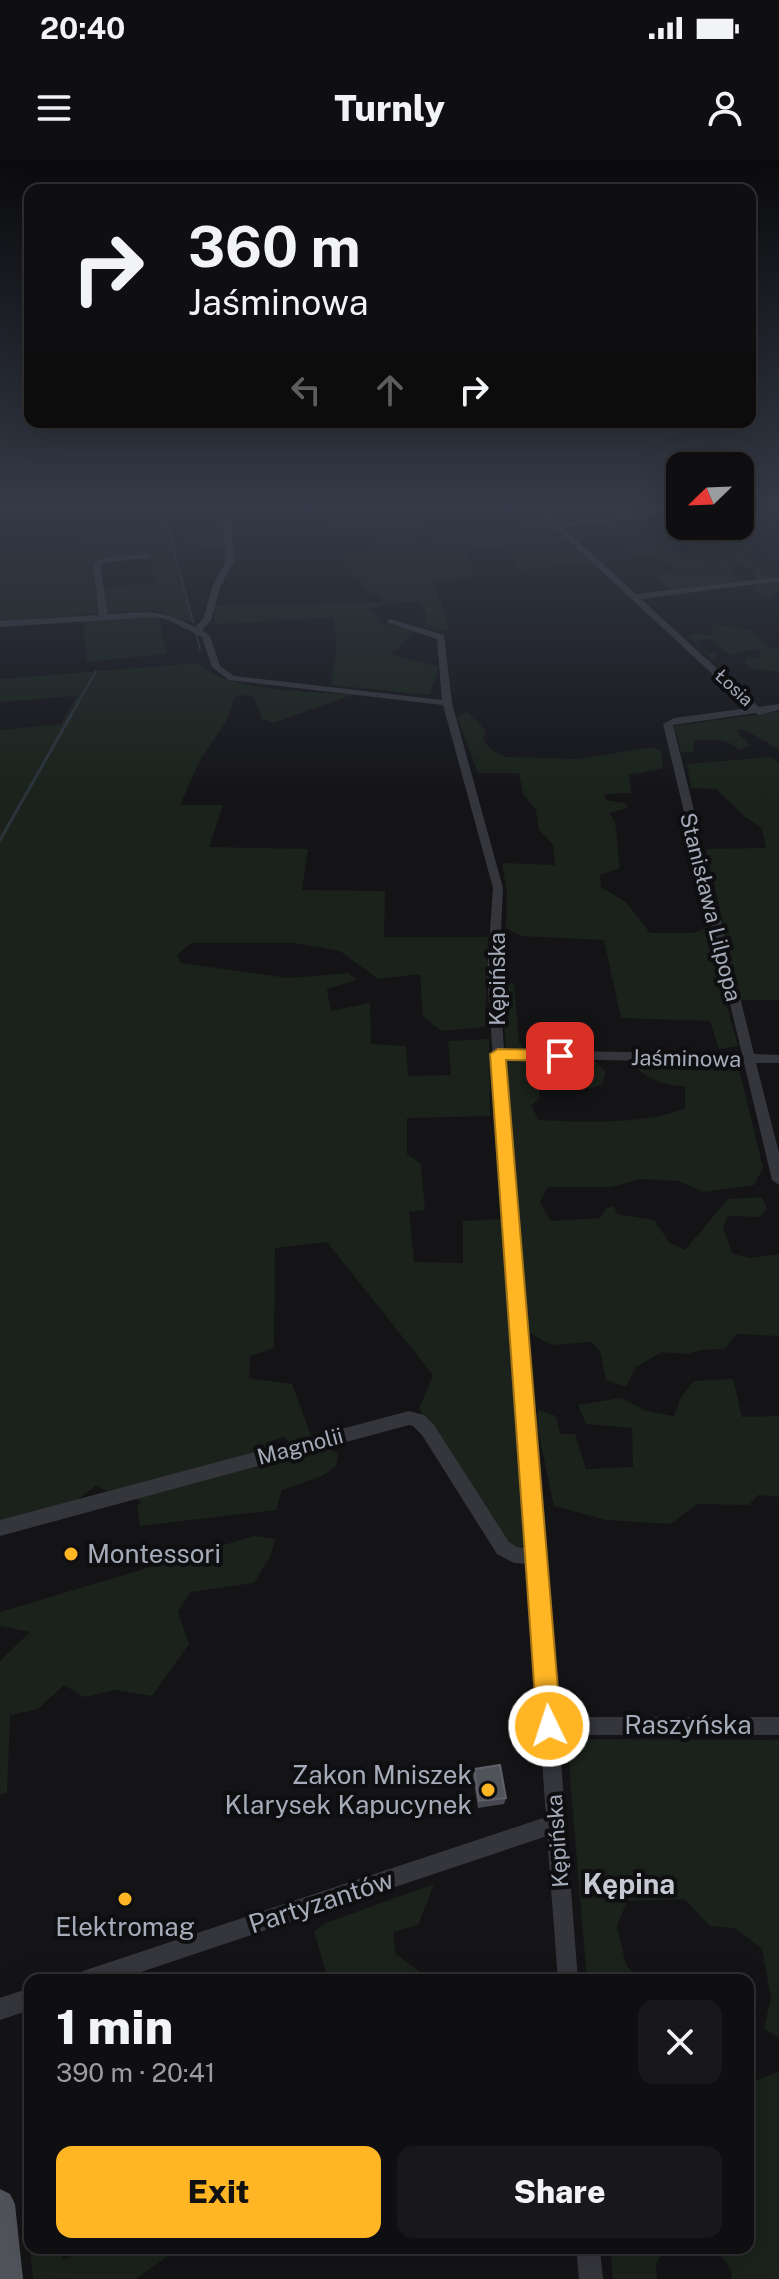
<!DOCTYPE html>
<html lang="en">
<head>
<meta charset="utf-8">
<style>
  :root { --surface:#0f0f11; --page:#18181a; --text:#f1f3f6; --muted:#9b9c9f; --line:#2f2f31; --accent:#ffb524 }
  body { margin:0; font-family:"Public Sans",sans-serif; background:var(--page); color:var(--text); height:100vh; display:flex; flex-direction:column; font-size:30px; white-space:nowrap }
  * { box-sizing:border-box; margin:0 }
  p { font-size:26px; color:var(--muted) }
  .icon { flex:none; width:44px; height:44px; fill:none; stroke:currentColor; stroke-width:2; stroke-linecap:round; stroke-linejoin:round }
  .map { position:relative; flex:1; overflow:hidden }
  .drawer { position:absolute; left:24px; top:1814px; width:730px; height:280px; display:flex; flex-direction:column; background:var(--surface); border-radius:16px; box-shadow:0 8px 32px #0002,0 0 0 2px var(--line) }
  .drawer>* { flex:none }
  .hud { position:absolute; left:24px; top:24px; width:732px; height:244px; border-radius:16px; box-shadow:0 8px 32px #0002,0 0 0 2px var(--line); background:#0f0f11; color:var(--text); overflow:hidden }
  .needle { width:52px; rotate:247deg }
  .controls { position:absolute; left:666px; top:292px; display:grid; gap:16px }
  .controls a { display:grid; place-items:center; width:88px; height:88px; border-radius:16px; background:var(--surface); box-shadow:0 8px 32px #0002,0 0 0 2px var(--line); font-size:40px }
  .pin { position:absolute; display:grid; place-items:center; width:68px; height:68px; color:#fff; margin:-34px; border-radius:16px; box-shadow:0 4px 12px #0006 }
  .me { position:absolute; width:88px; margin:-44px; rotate:356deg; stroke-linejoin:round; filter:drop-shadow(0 0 6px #0008) }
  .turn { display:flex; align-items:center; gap:28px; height:168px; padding:0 32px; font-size:36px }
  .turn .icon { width:104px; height:104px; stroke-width:2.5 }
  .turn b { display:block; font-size:56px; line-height:68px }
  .lanes { display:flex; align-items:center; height:76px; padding:0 32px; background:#0003; justify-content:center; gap:40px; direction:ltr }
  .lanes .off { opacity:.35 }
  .round { display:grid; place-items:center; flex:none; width:84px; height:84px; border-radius:16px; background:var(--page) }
  .summary { display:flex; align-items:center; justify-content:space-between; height:136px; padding:0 32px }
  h1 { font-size:48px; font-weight:800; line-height:60px }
  .primary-button { display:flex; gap:16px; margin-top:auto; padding:16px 32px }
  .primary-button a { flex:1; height:92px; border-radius:16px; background:var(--accent); color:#111; font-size:32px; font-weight:800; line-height:92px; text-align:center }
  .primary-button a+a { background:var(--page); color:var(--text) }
  .status { display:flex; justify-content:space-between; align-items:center; height:56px; padding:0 40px; background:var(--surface); direction:ltr }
  .status svg { height:22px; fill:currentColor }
  header { display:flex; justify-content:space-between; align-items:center; height:104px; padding:0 32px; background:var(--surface); font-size:36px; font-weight:800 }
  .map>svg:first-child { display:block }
  .green { fill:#1a221b }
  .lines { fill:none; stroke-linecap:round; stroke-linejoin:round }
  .stream-far1 { stroke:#2a343b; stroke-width:2 }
  .stream { stroke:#2a343b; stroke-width:3 }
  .minor { fill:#35363c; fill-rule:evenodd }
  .major { fill:#51535b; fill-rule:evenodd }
  .wall { fill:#47484f }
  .building { fill:#51535a; stroke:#5e6169; stroke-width:2 }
  .route { fill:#ffb524; stroke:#a67617; stroke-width:2 }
  .poi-dot { fill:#ffb524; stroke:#0f0f12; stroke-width:3 }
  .labels { text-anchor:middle; stroke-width:8; stroke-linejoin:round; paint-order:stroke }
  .far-street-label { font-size:18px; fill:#a5abb8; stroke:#0f0f12 }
  .street-label { font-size:22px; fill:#a5abb8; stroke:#0f0f12 }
  .near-poi-label { font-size:26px; fill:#a5abb8; stroke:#0f0f12; text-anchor:start }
  .near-street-label { font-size:26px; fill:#a5abb8; stroke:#0f0f12 }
  .near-neighbourhood-label { font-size:28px; font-weight:bold; fill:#c7cad3; stroke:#0f0f12 }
</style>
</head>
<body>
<div class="status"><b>20:40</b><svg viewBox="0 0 49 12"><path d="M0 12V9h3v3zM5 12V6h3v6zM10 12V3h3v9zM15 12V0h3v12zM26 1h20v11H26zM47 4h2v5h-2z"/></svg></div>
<header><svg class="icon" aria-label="menu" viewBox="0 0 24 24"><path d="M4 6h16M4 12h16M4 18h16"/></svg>Turnly<svg class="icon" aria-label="person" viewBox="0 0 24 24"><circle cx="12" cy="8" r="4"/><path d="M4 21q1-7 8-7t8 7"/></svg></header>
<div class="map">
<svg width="779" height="2119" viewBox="0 0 779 2119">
  <rect width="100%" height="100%" fill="#141417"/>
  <!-- green -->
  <path class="green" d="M349,343h53l3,5 51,-5 2,2 -8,5 24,2 7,3 -68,8 7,16 130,-15 39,39 -71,7 -13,-24 -39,4 8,21 -3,6 -37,4 16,50 -25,-3 1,-15 -7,-10 -18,-1 -34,7 11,7 3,7 35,8 -25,23 48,13 -9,28 -99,-10 6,-45 -4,-22 -118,6v-19l167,-3 -1,-7h-8l-25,-27 -8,-13 37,-5 -4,-13h-27l-22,-24 -10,-6z
    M168,367l4,12 53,-6 1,13 -50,8 19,70 -41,-14 -48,3 -5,-25 55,-5 -8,-28 -54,5 5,53 -99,9v-72l77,-6 1,-10z
    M644,370l32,21 11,3 3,-5 -4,-5c9,-2 12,2 20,1 18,0 32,-5 49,2v4l-9,5 22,21 11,-1v15l-14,9 -12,-11 3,-15 -14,-9h-7l-5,5 10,12 -68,9 -15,-11 1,-5 18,-2 2,-4 -23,-13 -18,2 -16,-17 20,5 3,-4 -10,-5 2,-4z
    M158,455l9,39 -80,8 -4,-41z
    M713,464l38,6 16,16 12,3v23l-27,-3 -8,-7 5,-5 9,1 3,-7 -7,-2 -22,6 -10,-5 -10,-12 -16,4 8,9 12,3v4l-5,1 -23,-22 7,-4 16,3z
    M200,503c20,29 117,28 152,32l-79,28 -11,-4 -8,-22 -11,-2 -9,3 -7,22 -27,40 -20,45h43l-14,42 99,2 -6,41 83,1 -1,46h104l-3,90 -43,4 -19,-14 -3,-43 -42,5 -38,-28 -45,-8h-104l-14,12 4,8 107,15 60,-5 9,7 -30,9 4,22 39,-8 1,41 35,2 2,30 43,-1 -3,-34 41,-2 1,77 -83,2v36l14,10 4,46 -16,2 5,50 49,1v-42l38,-2 22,315 5,1 -1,9 -14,5 -9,-13 -85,-127 14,-34 -106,-133 -52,6 -1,100 -24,8 -1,22 43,6 20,54 -22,6 -5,-7 -12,3 -1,9 -162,44 -14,-8 -22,18 -74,20v-793l61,-6 16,-28 -77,6v-23z
    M467,552l19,18 -3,10 10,11 13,6 73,2 74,-12 8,4 2,17 -34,7 2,18 -27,1 2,6 19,3 3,5 -19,5 6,8 5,47 -20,7 1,12 25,15 24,31h42l13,-4 33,117 -19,3 -9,-28 -89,-3 -17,-78 -83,-4 -15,-8 1,-36 -5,-29 53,2 -2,-20 -14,-15 -3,-20 -13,-16 -4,-21h-41l-21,-56z
    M779,552v38l-33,-20 -8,-1 1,5 11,11 -11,5c-14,-13 -27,-11 -45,-9l-1,11h-12l-7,-26z
    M770,597l9,5v238h-38l-35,-151 60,-1 -4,-20 -18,-12 -28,-27 -25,-1 -4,-24z
    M501,823l13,1 5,58 13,19 16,-14 29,-2 29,27 -4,13 -14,4c-17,-12 -29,-17 -49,-11v21l-8,7 8,14c42,2 108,5 146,-12v-22c-19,1 -34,-6 -49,-18l5,-5 78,2 20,4 24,99 -9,17 -50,7 -26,-11 -38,-2 -29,8h-63l-8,15 11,19 49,-3 6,-10 8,-2 3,8 37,6 16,23 15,7 43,-51 34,-2 5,12 -6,8 -33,-1 -5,12 10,26 17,4 29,-4v82l-43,-2 -11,15 -24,1 -15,4 -24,-2 -26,15 -10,20 -20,-7 -6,-29 -8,-9 -41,3 -24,-14z
    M733,1219l9,38 37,-1v81l-21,-2 -9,10 -52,-1 -27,20 -64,-4 -52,-14 -17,-80 1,-16 18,6 4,18h15l11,35 47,-2 -1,-39 -46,-4 -8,-19 43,-7 25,13 28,5 7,-19 13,-16z
    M324,1285l14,9 -2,12 -14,10 -40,14 -6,20 -136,16 -3,-20 4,-3 -6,-6z
    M254,1376l21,3 -4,16 -17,28 -64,9 -12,20 11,32 -37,52 -37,-6 -31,7 -20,-12 -26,24 -28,6 -3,78 -7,2v-134l30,-29 -30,-6v-14z
    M577,1579l202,1v298l-15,-10 7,-30 -9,-49 -27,-21 -25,-2 -26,-27 -57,2 -10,25 9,39 14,15h-53l-17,-202 -1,-30z
    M434,1724l-16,41 -25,7 3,22 28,21 1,5h-97l-14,-49 12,-8z
    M779,1912v207h-47l-2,-11 -14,-20h32v-165z
    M30,2071v17h26l8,12 20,-12h95l-43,31h-103l-5,-47z
    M610,2088h56l-10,16 1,15h-44z"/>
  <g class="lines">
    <!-- stream-far1 -->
    <path class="stream-far1" d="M169,369l5,21
      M175,394l18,68
      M196,474l4,15
      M70,557l26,-46"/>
    <!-- stream -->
    <path class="stream" d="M0,680l71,-125"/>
    <!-- minor -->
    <path class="minor" d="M306,343h8l1,8h-6z
      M528,343h9l21,20 122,-14v4l-118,14 74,67 143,-17v4l-138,18 118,108 20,-3v6l-20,5 -4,-2 -82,12 81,329 25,1v8h-23l23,90v32l-7,-5 -28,-117 -239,-5 52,659h222v18h-220l19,245h-20l-11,-144 -430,144h-41l3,-7 7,-3 460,-153 -18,-253 -14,-1 -17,-9 -75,-119 -9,-9 -4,-1 -409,111v-16l409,-109 15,4 10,10 75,117 8,5 10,1 -40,-575 6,-85 -50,-183 -214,-25 -17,-13 -10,-30 -36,-18 -12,-2 -154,10v-6l99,-6 -6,-52 11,-5 43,-4 4,2 -1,2 -44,4 -6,4 8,48c40,-2 50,-6 87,13l8,-8 10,-34 13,-24 -4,-43 4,-2 4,2 4,43 -13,24 -10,35 -9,10 8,6 10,30 14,10 208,24 -5,-61 -51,-17 4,-3 54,16 8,68 51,185 -4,85 5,77 238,4 -79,-330 11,-6 75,-10z
      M740,343h8l-8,3z
      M30,1828v22l-30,10v-22z
      M576,2088h24l3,31h-24z"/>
    <!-- major -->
    <path class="major" d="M0,2029l10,5 5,10 8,75h-23z"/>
  </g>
  <!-- wall -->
  <path class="wall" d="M474,1609l32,29 -2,6 -26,4 -5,-32z"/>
  <!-- building -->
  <path class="building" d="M500,1605l6,33 -27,3 -5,-32z"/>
  <!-- sky -->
  <linearGradient id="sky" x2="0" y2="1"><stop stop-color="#0b0b0d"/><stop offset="0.54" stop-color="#343a47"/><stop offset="1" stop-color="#343a47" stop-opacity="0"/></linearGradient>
  <rect width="779" height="640" fill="url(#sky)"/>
  <!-- route -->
  <path class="route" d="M498,889l62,1 8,6 -8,5 -54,-1 55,666 -3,8 -9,4 -9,-4 -3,-8 -47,-672z"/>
  <!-- markers -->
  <g class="poi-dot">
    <circle cx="71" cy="1394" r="8"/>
    <circle cx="488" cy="1630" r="8"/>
    <circle cx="125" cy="1739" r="8"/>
  </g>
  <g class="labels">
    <!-- far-street labels -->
    <g class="far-street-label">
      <text transform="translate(734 528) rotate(43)" y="6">Łosia</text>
    </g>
    <!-- street labels -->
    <g class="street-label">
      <text transform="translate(711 747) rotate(76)" y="8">Stanisława Lilpopa</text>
      <text transform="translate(497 819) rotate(-90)" y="8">Kępińska</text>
      <text transform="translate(686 898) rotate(1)" y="8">Jaśminowa</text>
      <text transform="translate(300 1286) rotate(-15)" y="8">Magnolii</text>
      <text transform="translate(557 1681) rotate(-94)" y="8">Kępińska</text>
    </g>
    <!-- near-poi labels -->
    <g class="near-poi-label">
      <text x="87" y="1403">Montessori</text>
      <text x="472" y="1624" text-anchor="end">Zakon Mniszek<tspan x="472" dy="30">Klarysek Kapucynek</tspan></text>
      <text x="125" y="1776" text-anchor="middle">Elektromag</text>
    </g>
    <!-- near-street labels -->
    <g class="near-street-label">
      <text x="688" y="1574">Raszyńska</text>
      <text transform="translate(321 1742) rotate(-18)" y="9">Partyzantów</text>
    </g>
    <!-- near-neighbourhood labels -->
    <g class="near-neighbourhood-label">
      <text x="629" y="1734">Kępina</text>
    </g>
  </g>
</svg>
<div class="controls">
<a><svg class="needle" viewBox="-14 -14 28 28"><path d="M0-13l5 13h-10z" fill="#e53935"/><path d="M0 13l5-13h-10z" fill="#9b9c9f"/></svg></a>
</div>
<div class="pin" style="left:560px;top:896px;background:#d93025"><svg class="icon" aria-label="arrive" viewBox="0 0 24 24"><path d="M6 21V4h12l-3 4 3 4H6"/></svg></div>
<svg class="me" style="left:549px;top:1566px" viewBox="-20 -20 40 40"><circle r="17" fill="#ffb524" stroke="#fff" stroke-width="3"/><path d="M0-11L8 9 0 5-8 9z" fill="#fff"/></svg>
<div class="hud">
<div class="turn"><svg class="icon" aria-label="right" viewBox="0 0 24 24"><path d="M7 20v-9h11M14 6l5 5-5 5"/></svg><div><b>360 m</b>Jaśminowa</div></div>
<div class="lanes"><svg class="icon off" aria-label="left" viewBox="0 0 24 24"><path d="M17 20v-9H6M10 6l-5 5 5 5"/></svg><svg class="icon off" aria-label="ahead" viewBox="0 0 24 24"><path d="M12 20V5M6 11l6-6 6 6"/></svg><svg class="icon" aria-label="right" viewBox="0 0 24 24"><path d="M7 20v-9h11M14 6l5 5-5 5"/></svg></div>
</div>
<section class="drawer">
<div class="summary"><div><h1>1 min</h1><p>390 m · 20:41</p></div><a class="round"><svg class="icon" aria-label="close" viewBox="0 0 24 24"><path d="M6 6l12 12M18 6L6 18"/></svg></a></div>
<div class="primary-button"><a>Exit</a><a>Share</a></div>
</section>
</div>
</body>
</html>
